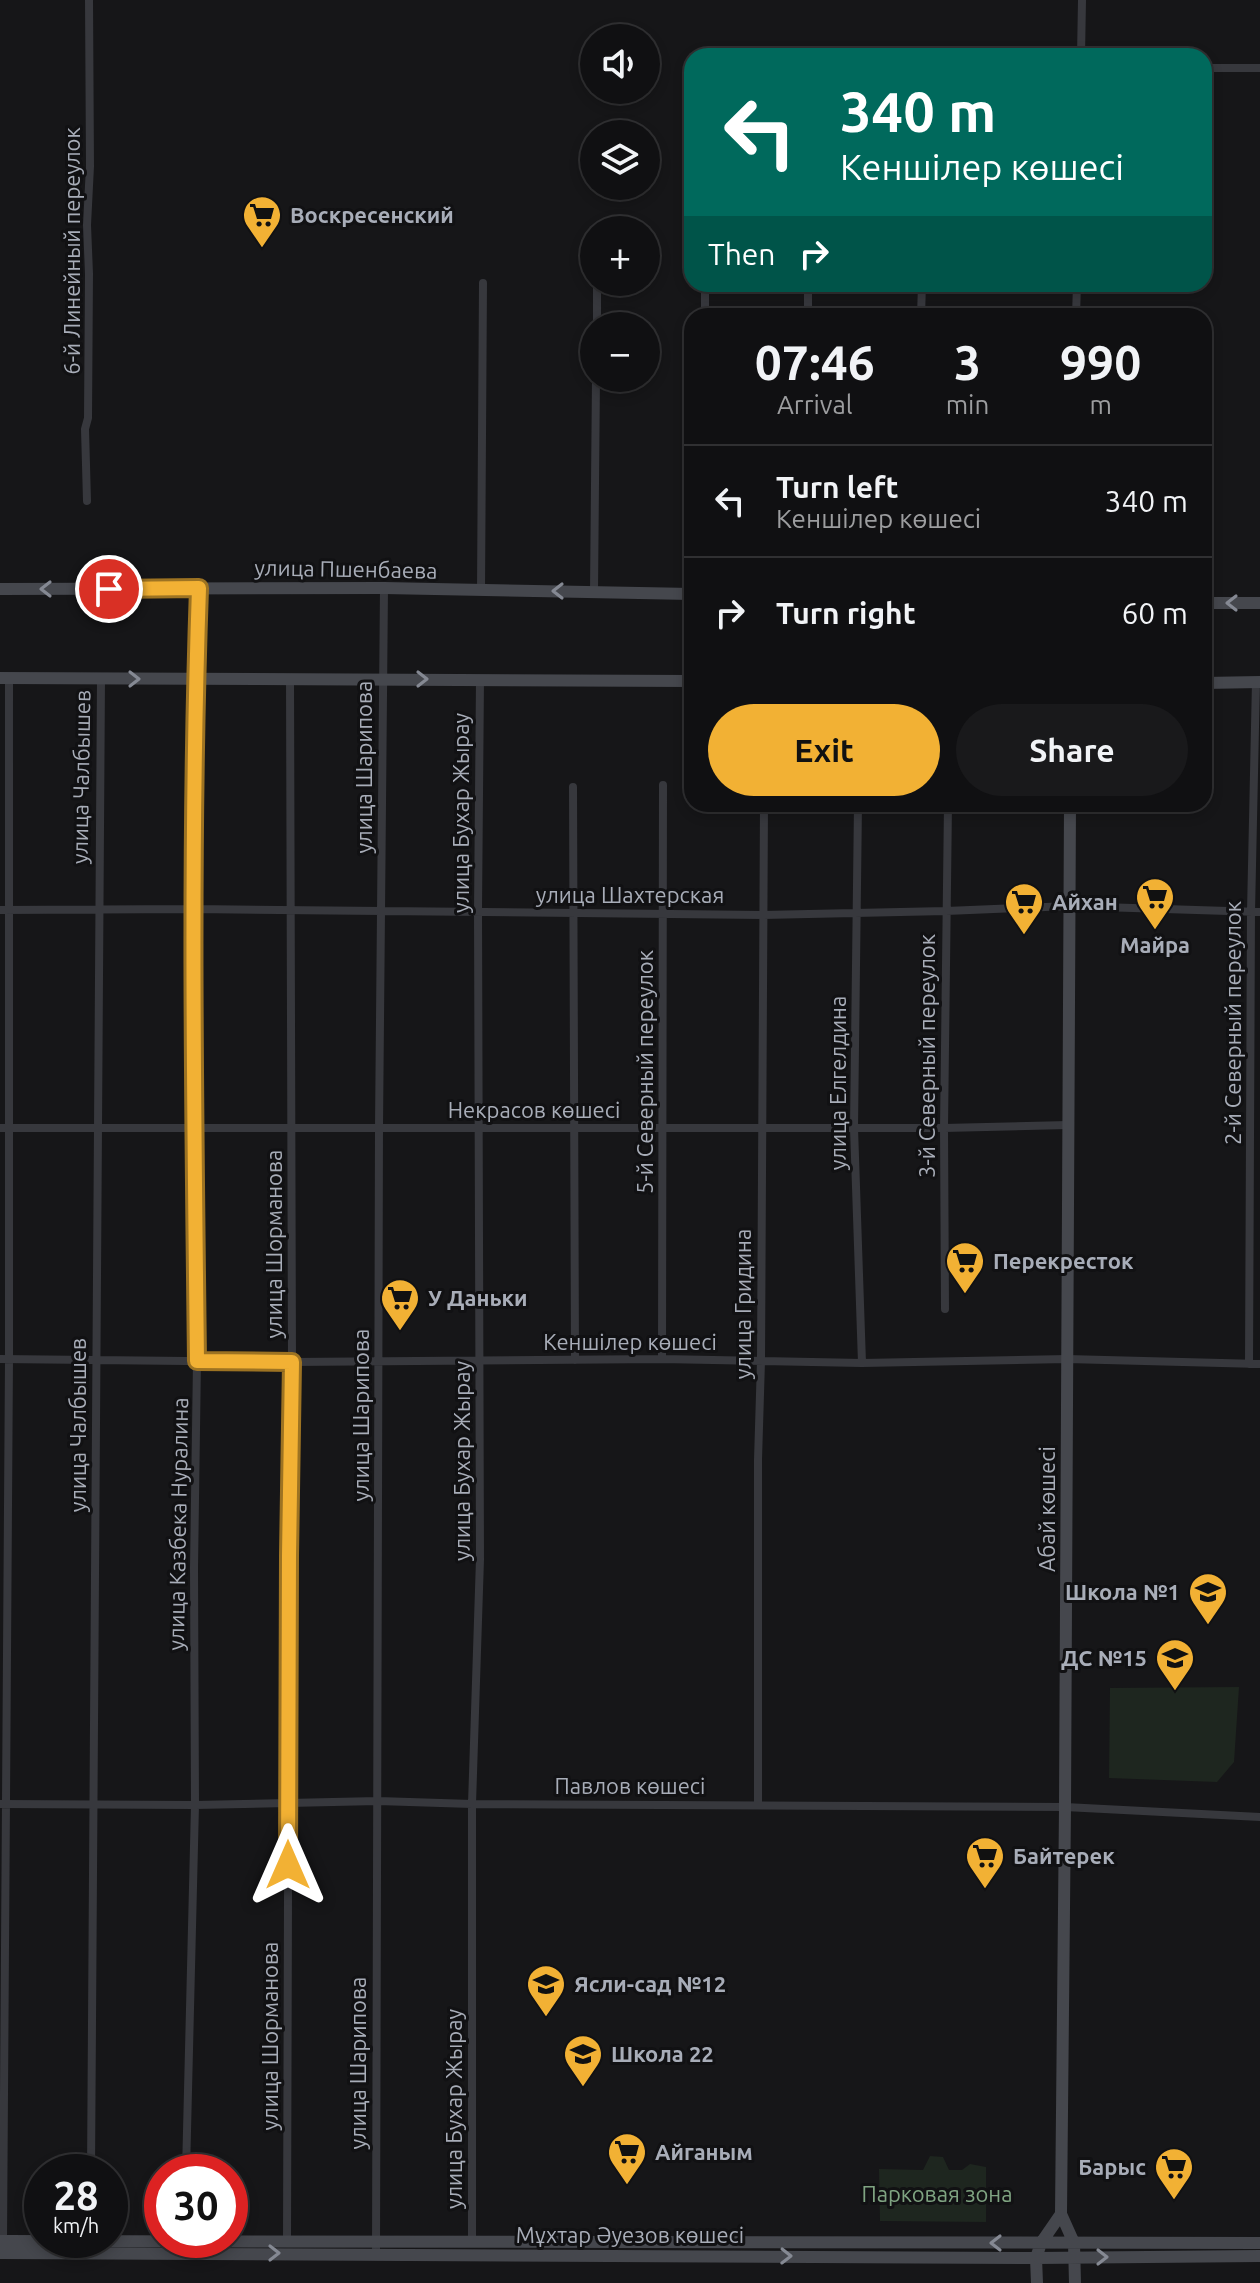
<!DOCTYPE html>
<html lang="en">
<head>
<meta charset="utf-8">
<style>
  :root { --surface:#101012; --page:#19191b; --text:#f1f3f6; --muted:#9c9d9f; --line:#303032; --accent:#f2b134 }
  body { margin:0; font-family:Ubuntu,sans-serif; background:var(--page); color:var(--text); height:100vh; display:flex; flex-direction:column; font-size:30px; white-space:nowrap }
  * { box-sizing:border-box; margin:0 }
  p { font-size:26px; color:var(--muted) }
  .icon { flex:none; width:44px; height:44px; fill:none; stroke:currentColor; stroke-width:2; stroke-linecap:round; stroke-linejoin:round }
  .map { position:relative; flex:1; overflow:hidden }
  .drawer { position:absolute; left:684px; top:308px; width:528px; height:504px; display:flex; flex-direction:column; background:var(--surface); border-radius:24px; box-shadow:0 4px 12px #0003,0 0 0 2px var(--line) }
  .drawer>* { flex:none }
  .top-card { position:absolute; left:684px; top:48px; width:528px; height:244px; border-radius:24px; box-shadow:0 4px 12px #0003,0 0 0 2px var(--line); background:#00695c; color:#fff; overflow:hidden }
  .controls { position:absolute; left:580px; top:24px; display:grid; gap:16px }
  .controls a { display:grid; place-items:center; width:80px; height:80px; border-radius:50%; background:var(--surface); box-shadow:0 4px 12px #0003,0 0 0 2px var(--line); font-size:40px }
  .speed { position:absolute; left:24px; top:2154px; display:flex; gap:16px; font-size:40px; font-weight:700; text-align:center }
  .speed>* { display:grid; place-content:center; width:104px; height:104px; border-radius:50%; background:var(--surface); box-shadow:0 4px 12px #0003,0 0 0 2px var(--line); line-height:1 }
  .speed small { font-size:20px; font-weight:400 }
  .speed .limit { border:12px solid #d22; background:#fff; color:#111 }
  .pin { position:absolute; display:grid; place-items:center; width:68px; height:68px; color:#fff; margin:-34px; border:4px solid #fff; border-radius:50%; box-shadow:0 2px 8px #0007 }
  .me { position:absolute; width:88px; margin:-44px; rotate:0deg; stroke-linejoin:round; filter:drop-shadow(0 0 6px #0008) }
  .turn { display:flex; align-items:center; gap:28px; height:168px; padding:0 24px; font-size:36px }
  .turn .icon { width:104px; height:104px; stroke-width:2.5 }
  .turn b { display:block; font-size:56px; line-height:68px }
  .then { display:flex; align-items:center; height:76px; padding:0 24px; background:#0003; gap:16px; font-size:30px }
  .eta { display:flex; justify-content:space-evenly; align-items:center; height:136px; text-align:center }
  .eta b { font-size:48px; font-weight:700; line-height:56px }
  .action { display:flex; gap:16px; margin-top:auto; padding:16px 24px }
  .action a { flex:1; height:92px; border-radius:48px; background:var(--accent); color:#111; font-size:32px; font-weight:700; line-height:92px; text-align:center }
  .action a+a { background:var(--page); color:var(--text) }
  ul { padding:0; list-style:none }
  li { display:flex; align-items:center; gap:24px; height:112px; padding:0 24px; border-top:2px solid var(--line) }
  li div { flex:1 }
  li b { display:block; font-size:30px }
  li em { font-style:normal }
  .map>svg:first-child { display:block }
  .green { fill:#1e261f }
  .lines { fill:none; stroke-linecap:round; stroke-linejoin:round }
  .street { stroke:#37383d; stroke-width:8 }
  .secondary { stroke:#45474d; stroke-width:12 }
  .oneway { stroke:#858993 }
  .route-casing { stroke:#9d7322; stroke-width:20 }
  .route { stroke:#f2b134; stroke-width:14 }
  .labels { text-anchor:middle; stroke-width:6; stroke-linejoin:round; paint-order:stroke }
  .poi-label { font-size:22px; font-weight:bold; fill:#a8adb8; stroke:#111113; text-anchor:start }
  .street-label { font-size:22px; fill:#a8adb8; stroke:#111113 }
  .park-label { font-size:22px; fill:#7fa381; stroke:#111113 }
</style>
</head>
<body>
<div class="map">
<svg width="1260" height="2283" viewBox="0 0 1260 2283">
  <rect width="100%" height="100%" fill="#161618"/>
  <!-- green -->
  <path class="green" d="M1239,1687l-5,75 -17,20 -108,-4 1,-90z
    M930,2156l13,1 6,13h13l8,-6 16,3v55l-106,-1 -1,-52 44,1z"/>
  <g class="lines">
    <!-- street -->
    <path class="street" d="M1081,56l1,-56
      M1204,68h56
      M705,316v-32
      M808,316v-32
      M921,316l1,-32
      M1076,316l1,-32
      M597,326v-44
      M87,501l-2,-72 3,-11 1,-144 -2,-49 3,-59 -1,-166
      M481,591l2,-308
      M594,591l2,-213
      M573,787l2,573
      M858,804l-4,324 8,235
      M0,910l194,-1 569,6 183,-4 123,-5 191,6
      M0,1128h944l124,-3
      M945,1309l-1,-181 4,-324
      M0,1359l292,3 370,-3 200,4 205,-4 193,5
      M662,1359l1,-574
      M1249,1364l2,-452 5,-231
      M1,1804l194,1 183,-4 94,3 593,3 195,10
      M758,1805v-345l3,-99 3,-557
      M91,2172l10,-1493
      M186,2172l9,-367 -1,-237 3,-207 -3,-233 2,-449 3,-91
      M287,2240l2,-684 3,-194 -2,-683
      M3,2241l6,-881v-682
      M472,2243v-439l8,-245 -2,-648 2,-232
      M376,2254l3,-1126 5,-540"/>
    <!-- secondary -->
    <path class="secondary" d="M0,589l384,-1 308,6
      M1204,603h56
      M0,678l692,3
      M1204,683l56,-1
      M1061,2214l13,29 1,40
      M0,2241l1260,2
      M0,2253l1036,5 224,-2
      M1037,2283l-1,-25 5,-15 20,-29 4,-407 5,-1003"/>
  </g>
  <!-- one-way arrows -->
  <defs><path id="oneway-chevron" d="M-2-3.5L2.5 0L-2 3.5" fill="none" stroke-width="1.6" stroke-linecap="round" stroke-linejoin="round" transform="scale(2)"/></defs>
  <g class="oneway">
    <use href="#oneway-chevron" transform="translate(46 589) rotate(180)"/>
    <use href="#oneway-chevron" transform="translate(558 591) rotate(-180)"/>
    <use href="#oneway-chevron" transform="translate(1232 603) rotate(-180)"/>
    <use href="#oneway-chevron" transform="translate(134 679)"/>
    <use href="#oneway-chevron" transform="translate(422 679)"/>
    <use href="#oneway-chevron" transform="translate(996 2243) rotate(-180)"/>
    <use href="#oneway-chevron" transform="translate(274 2253)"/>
    <use href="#oneway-chevron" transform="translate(786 2256) rotate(1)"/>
    <use href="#oneway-chevron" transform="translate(1102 2257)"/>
  </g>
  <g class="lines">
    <defs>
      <path id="route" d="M109,589l90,-1c-9,257 -5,515 -2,773l95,1 -3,194 -1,309"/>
    </defs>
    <!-- route casing -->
    <use href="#route" class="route-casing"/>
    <!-- route -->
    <use href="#route" class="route"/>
  </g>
  <!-- icons -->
  <defs>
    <symbol id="supermarket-pin" viewBox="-11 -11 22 30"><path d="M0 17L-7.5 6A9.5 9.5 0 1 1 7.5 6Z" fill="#f2b134" stroke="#111113"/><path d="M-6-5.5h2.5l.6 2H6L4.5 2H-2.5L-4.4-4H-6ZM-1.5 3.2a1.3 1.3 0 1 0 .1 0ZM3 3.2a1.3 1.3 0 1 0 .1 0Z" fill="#111"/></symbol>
    <symbol id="school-pin" viewBox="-11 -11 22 30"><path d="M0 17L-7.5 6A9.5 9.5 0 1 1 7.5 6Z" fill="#f2b134" stroke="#111113"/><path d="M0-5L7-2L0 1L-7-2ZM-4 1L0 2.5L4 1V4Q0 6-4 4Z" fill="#111"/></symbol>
  </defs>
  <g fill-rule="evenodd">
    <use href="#supermarket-pin" x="240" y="193" width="44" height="60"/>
    <use href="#supermarket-pin" x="1133" y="875" width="44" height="60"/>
    <use href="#supermarket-pin" x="1002" y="880" width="44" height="60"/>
    <use href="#supermarket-pin" x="943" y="1239" width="44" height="60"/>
    <use href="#supermarket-pin" x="378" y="1276" width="44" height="60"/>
    <use href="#school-pin" x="1186" y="1570" width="44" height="60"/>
    <use href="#school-pin" x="1153" y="1636" width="44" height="60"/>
    <use href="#supermarket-pin" x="963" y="1834" width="44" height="60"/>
    <use href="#school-pin" x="524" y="1962" width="44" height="60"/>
    <use href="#school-pin" x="561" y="2032" width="44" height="60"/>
    <use href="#supermarket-pin" x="605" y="2130" width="44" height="60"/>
    <use href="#supermarket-pin" x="1152" y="2145" width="44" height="60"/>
  </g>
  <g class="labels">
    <!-- poi labels -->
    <g class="poi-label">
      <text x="290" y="223">Воскресенский</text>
      <text x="1052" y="910">Айхан</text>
      <text x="1155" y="953" text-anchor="middle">Майра</text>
      <text x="993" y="1269">Перекресток</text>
      <text x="428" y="1306">У Даньки</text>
      <text x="1180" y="1600" text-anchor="end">Школа №1</text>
      <text x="1147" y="1666" text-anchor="end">ДС №15</text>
      <text x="1013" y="1864">Байтерек</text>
      <text x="574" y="1992">Ясли-сад №12</text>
      <text x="611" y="2062">Школа 22</text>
      <text x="655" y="2160">Айганым</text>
      <text x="1146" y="2175" text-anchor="end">Барыс</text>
    </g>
    <!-- street labels -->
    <g class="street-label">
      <text transform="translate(72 251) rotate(-90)" y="8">6-й Линейный переулок</text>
      <text transform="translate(346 569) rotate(1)" y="8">улица Пшенбаева</text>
      <text transform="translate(364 767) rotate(-90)" y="8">улица Шарипова</text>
      <text transform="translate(81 777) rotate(-89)" y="8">улица Чалбышев</text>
      <text transform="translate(461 813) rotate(-90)" y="8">улица Бухар Жырау</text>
      <text x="630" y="903">улица Шахтерская</text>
      <text transform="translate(1233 1023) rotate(-90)" y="8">2-й Северный переулок</text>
      <text transform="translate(927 1056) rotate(-90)" y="8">3-й Северный переулок</text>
      <text transform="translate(645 1072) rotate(-90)" y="8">5-й Северный переулок</text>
      <text transform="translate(838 1083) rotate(-90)" y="8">улица Елгелдина</text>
      <text x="534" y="1118">Некрасов көшесі</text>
      <text transform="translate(274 1244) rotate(-90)" y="8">улица Шорманова</text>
      <text transform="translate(743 1304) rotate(-90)" y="8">улица Гридина</text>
      <text x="630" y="1350">Кеншілер көшесі</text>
      <text transform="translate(361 1415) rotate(-90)" y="8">улица Шарипова</text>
      <text transform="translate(78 1425) rotate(-90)" y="8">улица Чалбышев</text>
      <text transform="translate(462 1461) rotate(-90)" y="8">улица Бухар Жырау</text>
      <text transform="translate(1047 1509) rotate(-90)" y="8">Абай көшесі</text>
      <text transform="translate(178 1524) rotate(-89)" y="8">улица Казбека Нуралина</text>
      <text x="630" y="1794">Павлов көшесі</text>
      <text transform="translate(270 2036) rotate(-90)" y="8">улица Шорманова</text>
      <text transform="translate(358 2063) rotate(-90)" y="8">улица Шарипова</text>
      <text transform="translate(454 2109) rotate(-90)" y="8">улица Бухар Жырау</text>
      <text x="630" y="2243">Мұхтар Әуезов көшесі</text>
    </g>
    <!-- park labels -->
    <g class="park-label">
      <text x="937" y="2202">Парковая зона</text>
    </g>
  </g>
</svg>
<div class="controls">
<a><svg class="icon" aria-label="sound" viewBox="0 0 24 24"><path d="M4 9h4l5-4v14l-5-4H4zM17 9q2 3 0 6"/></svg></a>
<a><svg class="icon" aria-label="layers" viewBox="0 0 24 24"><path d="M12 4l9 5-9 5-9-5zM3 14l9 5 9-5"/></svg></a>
<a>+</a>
<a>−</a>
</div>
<div class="speed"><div>28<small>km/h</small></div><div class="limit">30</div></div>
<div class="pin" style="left:109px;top:589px;background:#d93025"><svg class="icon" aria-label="arrive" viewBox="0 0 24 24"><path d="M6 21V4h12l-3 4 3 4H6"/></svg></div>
<svg class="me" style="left:288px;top:1865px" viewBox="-20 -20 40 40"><path d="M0-17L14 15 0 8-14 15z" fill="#f2b134" stroke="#fff" stroke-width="4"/></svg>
<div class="top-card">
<div class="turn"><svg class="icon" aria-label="left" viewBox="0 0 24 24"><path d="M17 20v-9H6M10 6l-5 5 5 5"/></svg><div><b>340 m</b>Кеншілер көшесі</div></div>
<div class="then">Then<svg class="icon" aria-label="right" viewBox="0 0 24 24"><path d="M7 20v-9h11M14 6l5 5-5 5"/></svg></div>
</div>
<section class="drawer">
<div class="eta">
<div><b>07:46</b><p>Arrival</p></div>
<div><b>3</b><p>min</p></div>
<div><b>990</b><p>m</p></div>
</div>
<ul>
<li><svg class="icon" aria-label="left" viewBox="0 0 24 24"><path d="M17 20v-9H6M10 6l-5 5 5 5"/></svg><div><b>Turn left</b><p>Кеншілер көшесі</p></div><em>340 m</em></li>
<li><svg class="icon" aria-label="right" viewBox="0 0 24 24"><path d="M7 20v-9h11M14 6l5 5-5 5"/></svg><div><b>Turn right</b></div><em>60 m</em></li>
</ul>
<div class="action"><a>Exit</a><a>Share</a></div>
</section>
</div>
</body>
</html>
